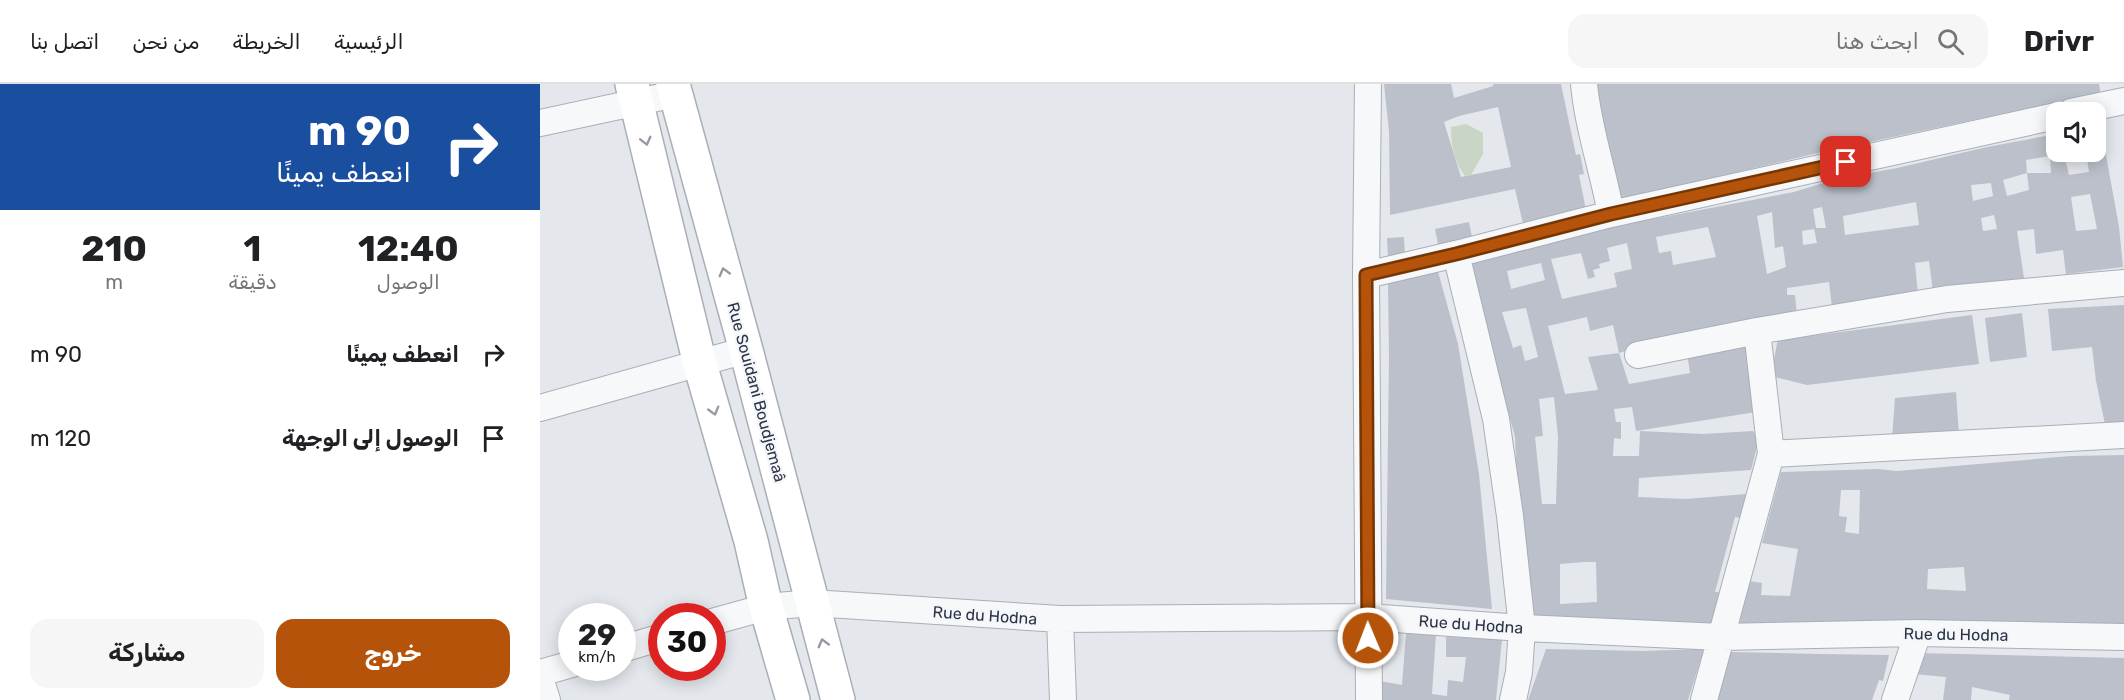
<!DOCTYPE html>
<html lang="ar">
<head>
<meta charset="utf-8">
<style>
  :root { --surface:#fff; --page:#f6f6f6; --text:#202124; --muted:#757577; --line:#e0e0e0; --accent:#b45309 }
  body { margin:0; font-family:Rubik,"Noto Sans Arabic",sans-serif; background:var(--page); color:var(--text); direction:rtl; height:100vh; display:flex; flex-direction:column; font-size:22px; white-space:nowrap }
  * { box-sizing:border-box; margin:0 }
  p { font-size:20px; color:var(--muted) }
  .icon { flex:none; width:33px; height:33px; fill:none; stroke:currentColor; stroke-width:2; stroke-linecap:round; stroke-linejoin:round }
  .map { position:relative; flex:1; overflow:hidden; direction:ltr }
  .sheet { display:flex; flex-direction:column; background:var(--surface); width:540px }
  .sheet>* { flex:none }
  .guide { background:#1a4fa0; color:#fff; overflow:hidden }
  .tools { position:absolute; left:1506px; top:18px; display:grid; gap:12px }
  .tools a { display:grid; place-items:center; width:60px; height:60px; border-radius:12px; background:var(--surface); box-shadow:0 3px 15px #0003; font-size:30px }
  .speed { position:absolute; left:18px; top:519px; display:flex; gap:12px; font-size:30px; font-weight:700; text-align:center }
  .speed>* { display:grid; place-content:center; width:78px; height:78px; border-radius:50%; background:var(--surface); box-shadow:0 3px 15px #0003; line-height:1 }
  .speed small { font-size:15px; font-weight:400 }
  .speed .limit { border:9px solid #d22; background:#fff; color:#111 }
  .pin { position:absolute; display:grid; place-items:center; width:51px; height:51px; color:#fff; margin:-26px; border-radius:12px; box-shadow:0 3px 9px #0006 }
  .me { position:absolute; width:66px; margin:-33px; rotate:359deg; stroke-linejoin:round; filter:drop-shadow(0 0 4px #0008) }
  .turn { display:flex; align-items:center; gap:21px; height:126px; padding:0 30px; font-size:27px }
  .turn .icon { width:78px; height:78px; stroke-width:2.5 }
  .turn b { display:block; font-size:42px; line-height:51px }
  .eta { display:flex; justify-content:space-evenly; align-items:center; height:102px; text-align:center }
  .eta b { font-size:36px; font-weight:700; line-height:42px }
  .button { display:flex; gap:12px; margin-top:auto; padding:12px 30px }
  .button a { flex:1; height:69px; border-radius:18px; background:var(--accent); color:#fff; font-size:24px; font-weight:700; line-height:69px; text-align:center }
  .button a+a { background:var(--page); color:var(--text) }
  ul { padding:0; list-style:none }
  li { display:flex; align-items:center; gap:18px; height:84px; padding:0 30px }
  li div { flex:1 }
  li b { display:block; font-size:22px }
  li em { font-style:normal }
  header { display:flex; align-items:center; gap:36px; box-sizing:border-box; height:84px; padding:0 30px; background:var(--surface); border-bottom:2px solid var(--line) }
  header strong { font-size:28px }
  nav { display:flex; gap:33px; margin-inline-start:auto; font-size:21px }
  .search { width:420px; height:54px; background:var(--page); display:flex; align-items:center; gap:15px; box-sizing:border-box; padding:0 21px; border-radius:18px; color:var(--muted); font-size:22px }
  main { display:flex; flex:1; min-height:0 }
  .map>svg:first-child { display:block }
  .green { fill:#c9d6c5 }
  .building { fill:#bbc0ca; fill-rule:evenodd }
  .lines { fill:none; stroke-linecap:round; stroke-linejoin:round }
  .street-casing { stroke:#a9aeb7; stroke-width:28 }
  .secondary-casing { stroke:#a9aeb7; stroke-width:36 }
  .street { stroke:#f7f8fa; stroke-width:26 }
  .secondary { stroke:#fff; stroke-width:33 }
  .oneway { stroke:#959aa2 }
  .route-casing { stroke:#753606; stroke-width:15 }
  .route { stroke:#b45309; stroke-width:10 }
  .labels { text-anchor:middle; stroke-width:4.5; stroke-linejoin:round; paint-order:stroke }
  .street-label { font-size:16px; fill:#2b3445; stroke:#f4f6f9 }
</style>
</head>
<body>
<header>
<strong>Drivr</strong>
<div class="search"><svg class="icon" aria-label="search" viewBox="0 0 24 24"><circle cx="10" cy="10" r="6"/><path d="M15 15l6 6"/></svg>ابحث هنا</div>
<nav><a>الرئيسية</a><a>الخريطة</a><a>من نحن</a><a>اتصل بنا</a></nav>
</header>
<main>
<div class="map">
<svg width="1584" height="616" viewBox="0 0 1584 616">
  <rect width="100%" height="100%" fill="#e4e7ec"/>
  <!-- green -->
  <path class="green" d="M926,40l17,9v21l-12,21 -6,1c-11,-14 -14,-31 -14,-49z"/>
  <!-- building -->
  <path class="building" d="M844,0h67l3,14 39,-12v-2h68l15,71 4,-1 4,20 -5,1 8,40 -63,13 -9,-39 -125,26 -1,-84zM958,23l13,60 -50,10 -17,-55 15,-6z
    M1056,0h503l2,11 -34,5 -249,53 -206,49z
    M1556,43h5l18,100 4,40 -57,7 -3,-24 -27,4 -2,-25 -17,2 7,47 -91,14 -4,-31 -14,2 3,32 -86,12 -3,-25 -42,6v7h8l2,20 -135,25 -43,13 -6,-28 -23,6 -3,-14 -39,9 17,68 33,-4 -10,-33 31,-4 10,31 61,-11 -3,-20 58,-9 11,68 -120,19 -4,-24 -18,2 2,13h5v17l-7,-1 -1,18h26l1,-25 63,3 50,-3 6,8 -8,31 -112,8 -1,19 48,2 60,-5 -6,24 -5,-1 -20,75h4l-8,35 -182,-4 -11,-118 -3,-68 -27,-101 -16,-76 160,-37 162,-31 42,-13 61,-11 90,-21 69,-13v18h15l-7,2 5,21 20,-3 -3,-20h10zM1510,72l1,17h-24l2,17 -22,6 -4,-16 24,-7 -1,-13zM1451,99l2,13 -20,5 -2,-16zM1550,110l7,35 -21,2 -5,-34zM1376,118l3,23 -74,10 -2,-19zM1282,123l4,21h-10l-3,-19zM1232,128l3,36 8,-2 3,21 -19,7 -10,-58zM1454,131l3,14 -14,2 -2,-13zM1168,143l8,30 -43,8 -2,-14 -12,2 -3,-16zM1274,145l3,14 -14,2 -1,-14zM1087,159l5,26 -18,4 3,14 -55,12 -11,-40 30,-6 7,26 7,-2 -2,-7 7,-2 -1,-4 11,-3 -3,-13zM1001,179l4,17 -34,9 -4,-18zM986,224l12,49 -13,4 -4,-16 -8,3 -11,-36zM1014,313l4,40 -2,67h-14l-7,-67 8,-1 -4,-37zM1044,478h12l1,40 -37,2v-40z
    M929,138l4,20 -34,7 -4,-20z
    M864,153l1,20 -17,1 -1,-20z
    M897,184l21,76 21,130 13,135 -106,-10 3,-243 -1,-74z
    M1584,221v123l-18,1 -10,-48 -4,-34 -40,4 -4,-42z
    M1482,229l5,44 -37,5 -5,-44z
    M1432,231l7,49 -172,21 -36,-9 7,-38 39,-3z
    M1416,308l3,44 -67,3 3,-41z
    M1584,371v171h-385l10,-45 13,2 -1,12 29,1 8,-47 -36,-6 19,-71 96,-3 20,2 174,-15zM1301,406h19l-1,44 -14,-2 2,-15 -8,-1zM1424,483l2,24 -39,-2 1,-20z
    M866,550h30l-4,60 15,2 1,-16 15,2 3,-25h-20v-20l56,2 -6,61h-115l-1,-19 22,4z
    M1006,565l96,2 62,-2 -16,51h-160z
    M1191,568l88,2 70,1 -6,26 -4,-1 -7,20h-155z
    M1377,569l207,5v42h-115l1,-5 -38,-8 -1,13h-28l3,-23 -33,-3z"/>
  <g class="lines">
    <defs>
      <path id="street" d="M828,0l-2,191 3,425
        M1044,0c4,44 19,86 27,130
        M1531,28l53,-11
        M0,39l135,-29
        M916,170l40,165 14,97 12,112 -3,44 -6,28
        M826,191l90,-21 155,-40 445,-98
        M1217,247l14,123
        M1098,271l119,-24 190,-32 177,-16
        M0,324l206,-58
        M520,535l3,81
        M172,538l54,-15 46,-4 248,16 307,-2 155,11 199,9 197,-4 206,4
        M82,565l40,-12
        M0,589l32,-9
        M0,594l7,22
        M1164,616l67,-246 353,-19
        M1355,616l23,-67"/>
      <path id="secondary" d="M92,0l68,280 51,177 15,66 27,93
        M133,0l73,266 92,350"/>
    </defs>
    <!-- street casing -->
    <use href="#street" class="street-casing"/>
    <!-- secondary casing -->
    <use href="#secondary" class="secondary-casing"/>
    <!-- street -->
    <use href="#street" class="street"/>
    <!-- secondary -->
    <use href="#secondary" class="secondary"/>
  </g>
  <!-- one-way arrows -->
  <defs><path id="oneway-chevron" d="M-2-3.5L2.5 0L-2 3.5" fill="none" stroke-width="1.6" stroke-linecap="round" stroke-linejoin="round" transform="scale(1.5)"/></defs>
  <g class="oneway">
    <use href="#oneway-chevron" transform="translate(106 57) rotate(76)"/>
    <use href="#oneway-chevron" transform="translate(184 188) rotate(-105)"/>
    <use href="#oneway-chevron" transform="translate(174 327) rotate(74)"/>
    <use href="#oneway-chevron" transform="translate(283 559) rotate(-105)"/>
  </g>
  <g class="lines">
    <defs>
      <path id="route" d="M828,554l-2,-363 90,-21 155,-40 235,-52"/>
    </defs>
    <!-- route casing -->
    <use href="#route" class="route-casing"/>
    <!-- route -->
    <use href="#route" class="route"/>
  </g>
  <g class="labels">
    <!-- street labels -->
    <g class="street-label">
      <text transform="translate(217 308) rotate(75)" y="6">Rue Souidani Boudjemaâ</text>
      <text transform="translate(445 531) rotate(4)" y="6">Rue du Hodna</text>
      <text transform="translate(931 540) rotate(4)" y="6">Rue du Hodna</text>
      <text transform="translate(1416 550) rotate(1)" y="6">Rue du Hodna</text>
    </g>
  </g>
</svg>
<div class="tools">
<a><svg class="icon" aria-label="sound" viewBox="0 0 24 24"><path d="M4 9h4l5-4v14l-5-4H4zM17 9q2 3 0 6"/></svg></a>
</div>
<div class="speed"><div>29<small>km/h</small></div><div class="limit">30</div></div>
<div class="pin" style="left:1306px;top:78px;background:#d93025"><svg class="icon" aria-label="arrive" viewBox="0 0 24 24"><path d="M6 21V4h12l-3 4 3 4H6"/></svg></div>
<svg class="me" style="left:828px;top:554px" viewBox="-20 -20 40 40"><circle r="17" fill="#b45309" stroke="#fff" stroke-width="3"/><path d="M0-11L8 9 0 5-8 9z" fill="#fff"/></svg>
</div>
<section class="sheet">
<div class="guide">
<div class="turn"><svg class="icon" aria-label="right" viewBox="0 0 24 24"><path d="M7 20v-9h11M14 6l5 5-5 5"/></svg><div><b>90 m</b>انعطف يمينًا</div></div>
</div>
<div class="eta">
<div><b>12:40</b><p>الوصول</p></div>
<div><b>1</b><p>دقيقة</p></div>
<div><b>210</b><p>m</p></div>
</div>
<ul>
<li><svg class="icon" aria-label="right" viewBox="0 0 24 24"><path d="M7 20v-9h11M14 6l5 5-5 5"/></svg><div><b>انعطف يمينًا</b></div><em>90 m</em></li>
<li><svg class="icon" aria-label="arrive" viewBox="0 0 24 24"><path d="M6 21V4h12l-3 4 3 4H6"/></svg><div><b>الوصول إلى الوجهة</b></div><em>120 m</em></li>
</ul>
<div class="button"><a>خروج</a><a>مشاركة</a></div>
</section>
</main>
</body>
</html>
